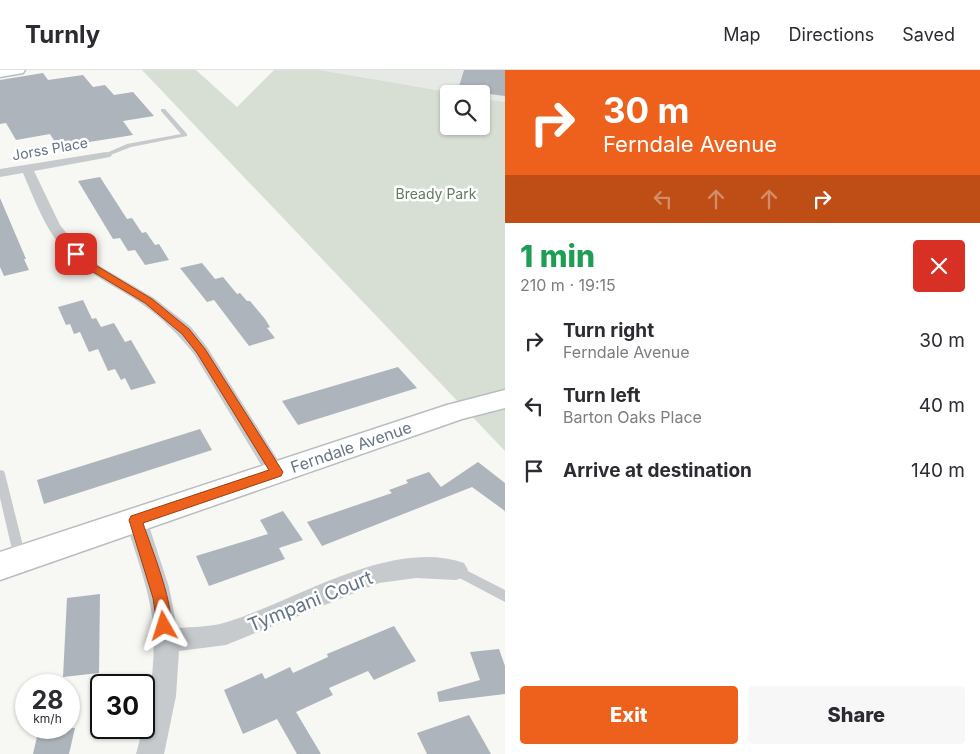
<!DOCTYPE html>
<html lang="en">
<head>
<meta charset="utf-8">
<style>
  :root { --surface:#fff; --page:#f7f7f7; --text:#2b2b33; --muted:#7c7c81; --line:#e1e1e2; --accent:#ee611c }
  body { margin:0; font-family:Inter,sans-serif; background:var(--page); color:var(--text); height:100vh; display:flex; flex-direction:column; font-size:19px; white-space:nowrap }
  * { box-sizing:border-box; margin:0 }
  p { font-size:16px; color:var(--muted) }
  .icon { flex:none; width:28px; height:28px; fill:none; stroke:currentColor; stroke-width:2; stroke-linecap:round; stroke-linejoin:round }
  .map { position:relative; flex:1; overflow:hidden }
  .side { display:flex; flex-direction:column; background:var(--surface); width:475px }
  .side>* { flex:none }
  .hud { background:#ee611c; color:#fff; overflow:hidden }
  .controls { position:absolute; left:440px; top:15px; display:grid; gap:10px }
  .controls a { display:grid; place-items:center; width:50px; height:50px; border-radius:5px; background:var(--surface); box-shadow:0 1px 4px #0004; font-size:25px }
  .speed { position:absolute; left:15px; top:604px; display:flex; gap:10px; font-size:25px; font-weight:700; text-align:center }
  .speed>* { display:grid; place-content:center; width:65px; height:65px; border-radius:50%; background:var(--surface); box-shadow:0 1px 4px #0004; line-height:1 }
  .speed small { font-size:12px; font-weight:400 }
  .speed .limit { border:2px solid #111; border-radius:8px; background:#fff; color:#111 }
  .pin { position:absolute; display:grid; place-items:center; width:42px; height:42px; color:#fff; margin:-21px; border-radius:10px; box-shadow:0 2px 8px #0006 }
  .me { position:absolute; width:55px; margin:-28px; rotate:354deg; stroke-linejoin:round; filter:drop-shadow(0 0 4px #0008) }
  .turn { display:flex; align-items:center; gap:18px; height:105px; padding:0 15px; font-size:22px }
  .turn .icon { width:65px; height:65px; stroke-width:2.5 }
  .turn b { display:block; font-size:35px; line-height:42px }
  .lanes { display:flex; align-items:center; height:48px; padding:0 15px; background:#0003; justify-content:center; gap:25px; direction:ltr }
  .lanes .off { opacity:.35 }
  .round { display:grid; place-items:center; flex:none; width:52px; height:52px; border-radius:5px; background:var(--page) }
  .overview { display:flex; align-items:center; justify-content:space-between; height:85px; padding:0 15px }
  h1 { font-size:30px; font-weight:800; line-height:38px; color:#1e9e55 }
  .action { display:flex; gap:10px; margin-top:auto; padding:10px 15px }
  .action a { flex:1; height:58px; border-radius:5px; background:var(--accent); color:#fff; font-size:20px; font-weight:800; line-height:58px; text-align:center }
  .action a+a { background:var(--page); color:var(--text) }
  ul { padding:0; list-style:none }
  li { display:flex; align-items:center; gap:15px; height:65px; padding:0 15px }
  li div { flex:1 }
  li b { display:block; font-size:19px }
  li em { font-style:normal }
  header { display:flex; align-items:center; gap:30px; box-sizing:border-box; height:70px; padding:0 25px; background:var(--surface); border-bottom:1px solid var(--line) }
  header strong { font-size:24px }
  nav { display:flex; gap:28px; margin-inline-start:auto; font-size:18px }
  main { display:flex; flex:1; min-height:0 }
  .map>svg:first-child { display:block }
  .built { fill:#e7e9e7 }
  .green { fill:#d7dfd4 }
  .building { fill:#adb4bb }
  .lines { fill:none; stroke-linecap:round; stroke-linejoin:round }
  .secondary-casing { stroke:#b8bdc2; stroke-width:3 }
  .lane { fill:#c6cacd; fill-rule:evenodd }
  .street { fill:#c6cacd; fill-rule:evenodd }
  .secondary { fill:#fff; fill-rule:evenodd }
  .route { fill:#ee611c; stroke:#9b3f12 }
  .labels { text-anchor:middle; stroke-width:5; stroke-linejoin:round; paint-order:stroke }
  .far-street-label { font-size:14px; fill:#647487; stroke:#fff }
  .far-park-label { font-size:14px; fill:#62785f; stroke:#fff }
  .street-label { font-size:16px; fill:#647487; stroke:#fff }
  .near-street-label { font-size:19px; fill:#647487; stroke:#fff }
</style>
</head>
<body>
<header>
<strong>Turnly</strong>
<nav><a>Map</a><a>Directions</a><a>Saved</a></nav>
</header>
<main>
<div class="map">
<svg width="505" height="684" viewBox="0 0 505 684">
  <rect width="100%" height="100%" fill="#f7f7f3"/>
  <!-- built -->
  <path class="built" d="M320,0h185v32l-24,-4v-4h-21z"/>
  <!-- green -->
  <path class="green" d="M142,0h54l41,37 37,-37h46l140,24h-11v32h32v-28l24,4v349z"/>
  <!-- building -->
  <path class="building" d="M464,0h41v26l-47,-6z
    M43,3l5,7 35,-5 10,12 12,-2 9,10 19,-3 21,24 -31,5 10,14 -75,12 -8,-13 -34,6 -10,-17 -6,1v-44z
    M100,107l27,42 5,-1 10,15 4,-1 9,13 4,-1 10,16 -24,5 -10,-15 -7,1 -8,-13 -7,1 -35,-58z
    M0,128l26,61h-2l5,11 -25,6 -4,-9z
    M202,193l13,16 8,-2 14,17 3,-1 7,8h3l15,18 5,8 -3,1 8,10 -26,8 -35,-46 -7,2 -27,-34z
    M83,230l9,19 4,-1 5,9 13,-4 11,19 6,-2 25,43 -25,7 -6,-12 -4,2 -6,-11 -7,2 -10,-22 -9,3 -9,-20 -6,2 -4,-10 -4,1 -8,-18z
    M398,297l19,21 -119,37 -16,-24z
    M200,359l12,21 -168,54 -7,-24z
    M478,392l27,21v28l-33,-24 -150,59 -15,-24 85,-29 -3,-3 19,-7 -2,-3 23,-8 12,15z
    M283,441l20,29 -24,8 6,11 -76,27 -13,-30 72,-22 -8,-14z
    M100,524l-1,79 -36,4 4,-79z
    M394,556l22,35 -42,19 -6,-9 -39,17 4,7 -37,17 25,42h-24l-20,-35 -34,15 -19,-44 38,-17 3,6 25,-12 3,6 35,-16 -1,-3z
    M499,579l6,17v28l-66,8 -2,-10 43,-12 -10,-28z
    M469,645l22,39h-64l-10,-21z
    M39,658h36l-6,26h-36z"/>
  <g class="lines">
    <defs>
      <path id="secondary" d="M0,0h25l-2,3 -23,4z
        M505,320v18l-43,11 -462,161v-28l447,-147z"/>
    </defs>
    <!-- secondary casing -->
    <use href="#secondary" class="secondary-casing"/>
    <!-- lane -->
    <path class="lane" d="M161,39h4l22,25v2l-56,11 -23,9h-4v-2l23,-10 54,-10 -20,-23z
      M0,400l4,1 1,3 21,84 -2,4 -4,1 -4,-1 -2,-4 -14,-60z
      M456,495l49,25v12l-53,-28 -2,-4 2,-4z"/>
    <!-- street -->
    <path class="street" d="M106,82l4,1 2,2 -2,2 -76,14 26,54 21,26 17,14 56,33 37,29 16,20 76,121 3,5 -3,5 -7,3 -7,-3 -75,-124c-15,-19 -32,-36 -52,-50 -23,-16 -49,-27 -70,-46 -25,-23 -36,-55 -49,-85l-23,4v-8z
      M136,441l8,3 3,6 22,67 8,41c16,-1 34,-1 50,-6 68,-21 165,-85 237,-59l4,7 -4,7 -8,3 -40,-2 -37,5 -153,62 -47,6 -3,45 -12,58h-28c12,-44 22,-92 16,-138 -5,-33 -17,-64 -27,-96l3,-6z"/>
    <!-- secondary -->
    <use href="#secondary" class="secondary"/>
  </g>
  <!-- route -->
  <path class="route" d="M73,182h6l18,14 55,33 37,30 16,20 78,123 -2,4 -138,47c7,22 35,89 26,108l-5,2 -6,-2 -5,-33 -24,-78 2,-4 138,-46 -72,-117 -15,-19 -37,-31 -55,-33 -17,-14z"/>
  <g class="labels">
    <!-- far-street labels -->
    <g class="far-street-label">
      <text transform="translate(50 79) rotate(-10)" y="5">Jorss Place</text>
    </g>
    <!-- far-park labels -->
    <g class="far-park-label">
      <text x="436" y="129">Bready Park</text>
    </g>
    <!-- street labels -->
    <g class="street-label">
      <text transform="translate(351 377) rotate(-19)" y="6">Ferndale Avenue</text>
    </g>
    <!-- near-street labels -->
    <g class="near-street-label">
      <text transform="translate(310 531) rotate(-22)" y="7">Tympani Court</text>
    </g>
  </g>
</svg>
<div class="controls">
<a><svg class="icon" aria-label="search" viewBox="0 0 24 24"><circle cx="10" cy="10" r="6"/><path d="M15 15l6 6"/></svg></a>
</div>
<div class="speed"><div>28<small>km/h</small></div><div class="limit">30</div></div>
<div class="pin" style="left:76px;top:184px;background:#d93025"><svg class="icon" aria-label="arrive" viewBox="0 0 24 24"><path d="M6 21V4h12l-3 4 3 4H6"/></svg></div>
<svg class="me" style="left:164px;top:556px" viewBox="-20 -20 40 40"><path d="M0-17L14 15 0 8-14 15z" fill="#ee611c" stroke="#fff" stroke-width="4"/></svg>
</div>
<section class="side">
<div class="hud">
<div class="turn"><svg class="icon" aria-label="right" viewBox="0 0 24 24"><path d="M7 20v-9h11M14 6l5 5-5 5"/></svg><div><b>30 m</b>Ferndale Avenue</div></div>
<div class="lanes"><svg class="icon off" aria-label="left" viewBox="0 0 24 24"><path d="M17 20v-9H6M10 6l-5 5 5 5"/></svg><svg class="icon off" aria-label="ahead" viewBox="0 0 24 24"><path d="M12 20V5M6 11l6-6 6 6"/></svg><svg class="icon off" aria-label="ahead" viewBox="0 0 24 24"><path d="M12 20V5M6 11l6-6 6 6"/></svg><svg class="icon" aria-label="right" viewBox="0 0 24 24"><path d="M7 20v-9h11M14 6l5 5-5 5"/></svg></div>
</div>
<div class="overview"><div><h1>1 min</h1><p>210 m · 19:15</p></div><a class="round" style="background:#d93025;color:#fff"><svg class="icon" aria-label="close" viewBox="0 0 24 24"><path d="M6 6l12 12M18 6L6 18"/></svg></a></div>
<ul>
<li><svg class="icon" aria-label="right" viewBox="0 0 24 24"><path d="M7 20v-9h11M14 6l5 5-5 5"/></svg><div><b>Turn right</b><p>Ferndale Avenue</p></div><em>30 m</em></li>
<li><svg class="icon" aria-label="left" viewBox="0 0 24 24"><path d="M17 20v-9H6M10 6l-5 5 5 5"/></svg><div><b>Turn left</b><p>Barton Oaks Place</p></div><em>40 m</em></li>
<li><svg class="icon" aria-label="arrive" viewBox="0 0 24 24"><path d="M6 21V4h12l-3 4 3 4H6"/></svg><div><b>Arrive at destination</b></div><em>140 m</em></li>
</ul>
<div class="action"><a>Exit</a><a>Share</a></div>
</section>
</main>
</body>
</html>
